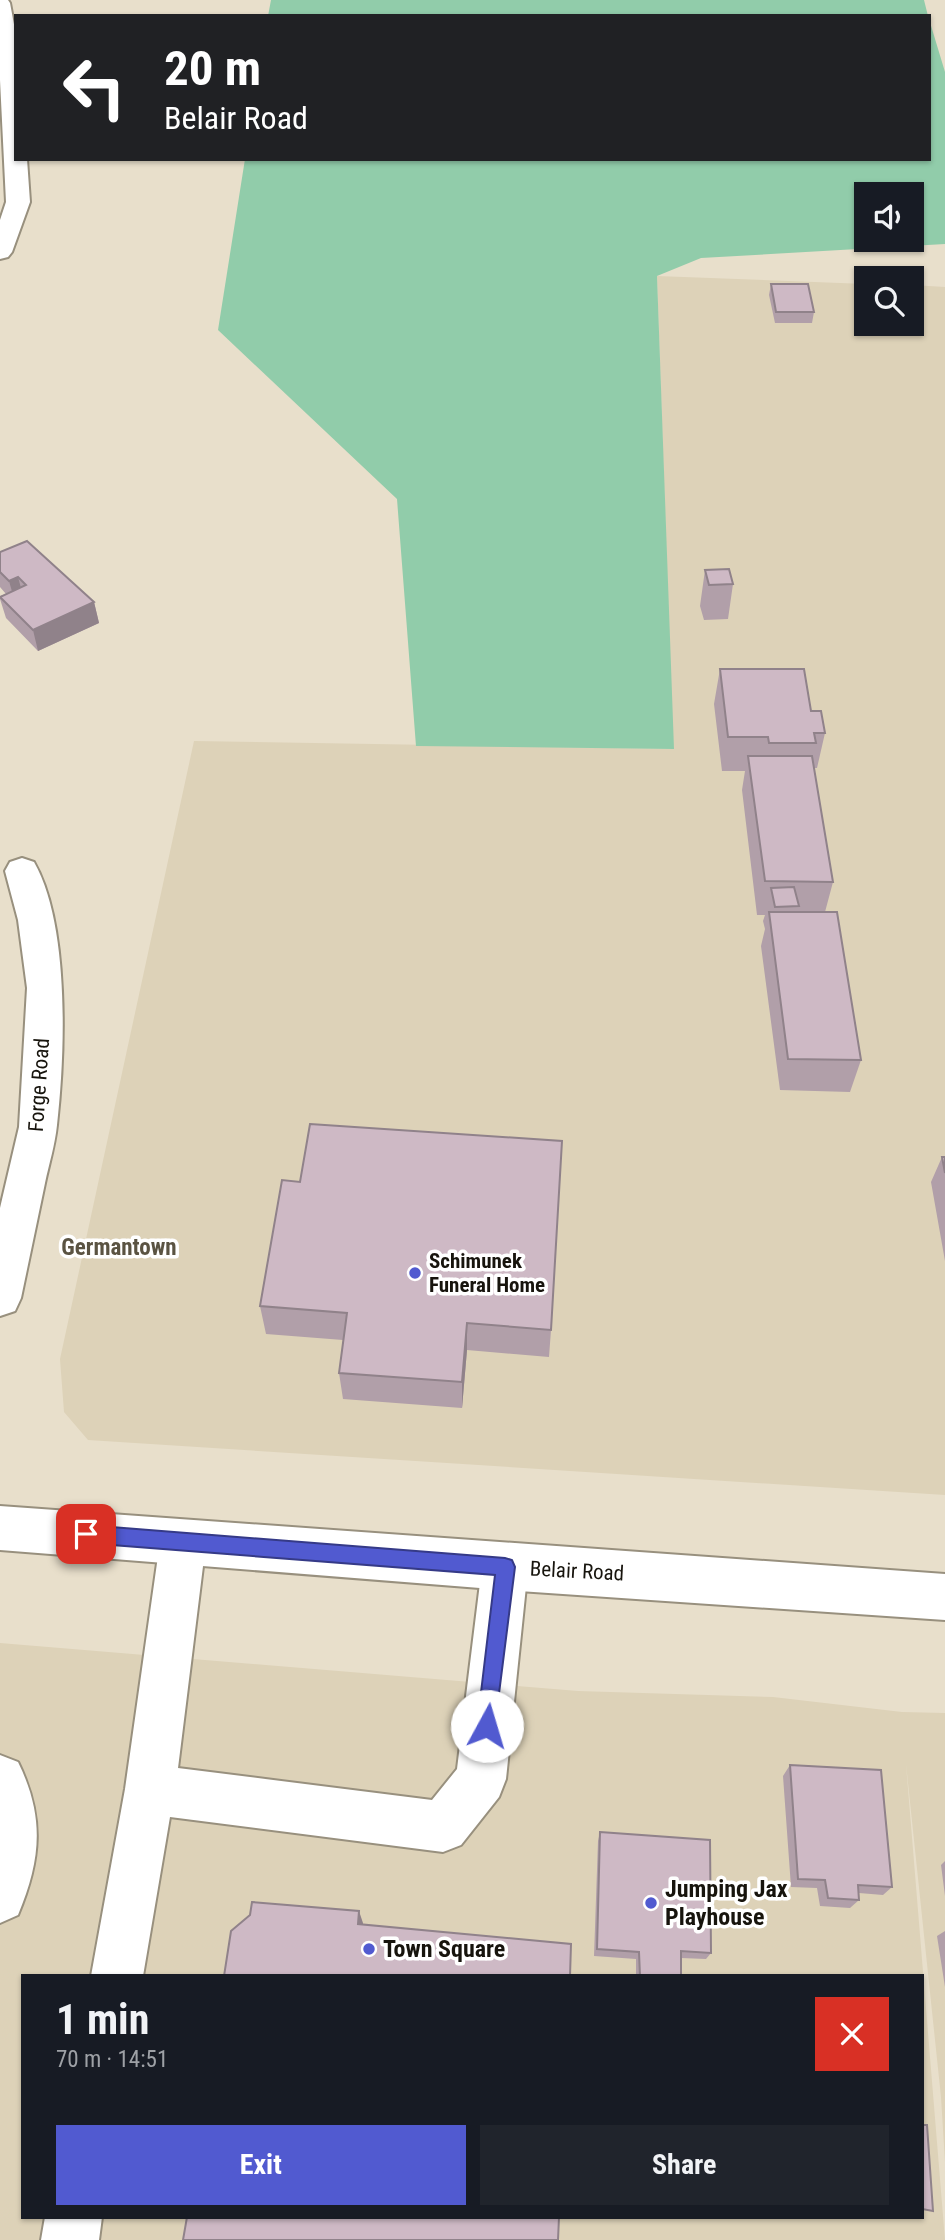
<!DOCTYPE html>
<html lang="en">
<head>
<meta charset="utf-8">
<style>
  :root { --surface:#171b24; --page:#20242c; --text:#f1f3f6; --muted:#9ea1a6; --accent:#515ad0 }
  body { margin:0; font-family:"Roboto Condensed",sans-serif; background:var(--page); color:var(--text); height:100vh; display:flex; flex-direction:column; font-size:26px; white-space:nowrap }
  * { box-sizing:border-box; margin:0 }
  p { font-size:23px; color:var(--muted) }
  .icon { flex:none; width:38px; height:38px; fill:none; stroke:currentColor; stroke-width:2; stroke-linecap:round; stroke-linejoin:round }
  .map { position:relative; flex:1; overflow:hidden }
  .panel { position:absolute; left:21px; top:1974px; width:903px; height:245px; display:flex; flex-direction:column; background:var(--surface); border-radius:0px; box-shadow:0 2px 5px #0004 }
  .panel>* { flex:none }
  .banner { position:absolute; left:14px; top:14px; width:917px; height:147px; border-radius:0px; box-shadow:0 2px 5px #0004; background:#202124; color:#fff; overflow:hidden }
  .controls { position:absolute; left:854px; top:182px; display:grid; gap:14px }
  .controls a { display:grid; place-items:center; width:70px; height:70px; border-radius:0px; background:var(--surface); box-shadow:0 2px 5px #0004; font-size:35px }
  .pin { position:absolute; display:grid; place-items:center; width:60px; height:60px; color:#fff; margin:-30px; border-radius:14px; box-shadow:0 4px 10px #0006 }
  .me { position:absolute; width:77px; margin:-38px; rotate:6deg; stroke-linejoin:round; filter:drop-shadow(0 0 5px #0008) }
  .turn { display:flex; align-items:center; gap:24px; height:147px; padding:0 35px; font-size:32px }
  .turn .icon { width:91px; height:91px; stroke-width:2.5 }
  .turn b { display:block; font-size:49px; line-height:60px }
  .round { display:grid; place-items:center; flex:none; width:74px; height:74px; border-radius:0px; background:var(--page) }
  .summary { display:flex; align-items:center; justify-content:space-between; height:119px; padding:0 35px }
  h1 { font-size:42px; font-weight:700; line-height:52px }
  .action { display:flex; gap:14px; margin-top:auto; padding:14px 35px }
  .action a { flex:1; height:80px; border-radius:0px; background:var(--accent); color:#fff; font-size:28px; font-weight:700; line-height:80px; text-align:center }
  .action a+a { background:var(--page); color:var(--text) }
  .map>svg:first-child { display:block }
  .built { fill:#ddd2b8; fill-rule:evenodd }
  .green { fill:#91ccaa; fill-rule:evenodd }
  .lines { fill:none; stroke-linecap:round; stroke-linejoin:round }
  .minor-casing { stroke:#98907e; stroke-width:4 }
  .highway-casing { stroke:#98907e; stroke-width:4 }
  .minor { fill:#fff; fill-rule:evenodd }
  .highway { fill:#fff; fill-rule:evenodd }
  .wall { fill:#b19fa9 }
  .shaded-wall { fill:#90828a }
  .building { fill:#ceb9c5; stroke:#90828a; stroke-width:2 }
  .route { fill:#515ad0; stroke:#353a87; stroke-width:2 }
  .poi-dot { fill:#515ad0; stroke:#fff; stroke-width:2.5 }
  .labels { text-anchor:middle; stroke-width:7; stroke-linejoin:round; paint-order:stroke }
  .street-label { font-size:21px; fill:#17140d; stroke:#fff }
  .poi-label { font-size:21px; font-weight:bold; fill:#17140d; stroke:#fff; text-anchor:start }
  .neighbourhood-label { font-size:23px; font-weight:bold; fill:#5a5342; stroke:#fff }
  .near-poi-label { font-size:24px; font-weight:bold; fill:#17140d; stroke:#fff; text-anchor:start }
</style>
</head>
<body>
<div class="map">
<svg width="945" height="2240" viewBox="0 0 945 2240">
  <rect width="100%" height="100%" fill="#e8dfcb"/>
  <!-- built -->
  <path class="built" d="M657,276l209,8v40h46v-39l33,2v1208l-857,-55 -24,-28 -4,-53 134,-618 479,8z
    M0,1643l578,48 195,6 129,15 43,1v449l-4,-65 -35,-333 39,476h-945zM23,1976h899v241h-899z"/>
  <!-- green -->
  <path class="green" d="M271,0h653l4,16h-660z
    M929,19l16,53v172l-244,14 -44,18 17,473 -258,-3 -19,-247 -179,-169 27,-171h684zM866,194h46v46h-46z"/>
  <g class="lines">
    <defs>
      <path id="minor" d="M0,0h8l2,3 6,32v124h11l3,43 -18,50 -4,5 -8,2v-39l6,-18 -6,-122z
        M22,858l12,4c36,63 31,192 23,263 -2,20 -8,39 -12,58 -8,38 -16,77 -24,115l-6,13 -15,5v-108l19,-81 8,-139 -9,-68 -13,-49 5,-9z
        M183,1520l16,6 7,16 -28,226 254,32 25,-31 25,-202 7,-16 16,-7 16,7 7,16 -22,212 -7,18 -38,48 -18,7 -273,-35 -27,159h-52l34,-187 35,-247 7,-16z
        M0,1755l18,7c27,55 23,98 0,153l-18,8z
        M45,2217h57l-3,23h-58z"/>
      <path id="highway" d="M0,1506l945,68v46l-440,-30 -505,-40z"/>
    </defs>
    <!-- minor casing -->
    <use href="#minor" class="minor-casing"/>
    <!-- highway casing -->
    <use href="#highway" class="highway-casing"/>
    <!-- minor -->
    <use href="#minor" class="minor"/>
    <!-- highway -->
    <use href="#highway" class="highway"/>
  </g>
  <!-- wall -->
  <path class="wall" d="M771,284l43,28 -2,11h-37l-6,-28z
    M0,552l94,50 5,21 -61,28 -32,-33 -6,-19v-3l6,-2 -6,-7z
    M705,570l28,14 -5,35 -24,1 -4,-14z
    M720,669l91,42 14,22 -8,35h-3l19,114 -8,30 36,148 -11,32 -70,-2 -19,-144 4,-17 -2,-8 2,-6h-8l-15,-125 3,-19h-23l-8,-67z
    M942,1157h3v104l-14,-79z
    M260,1306l291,24 -2,27 -82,-7 -5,58 -119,-9 -4,-26 4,-33 -77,-6z
    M790,1765l102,122 -9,8 -24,-2v7l-9,8 -30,-2 -3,-18 -26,-1 -8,-111z
    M600,1832l111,121 -5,6 -25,-1v18h-45v-17l-42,-3 4,-115z
    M945,1861v35l-4,-31z
    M945,1931v56l-8,-51z"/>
  <!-- shaded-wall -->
  <path class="shaded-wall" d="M18,577l6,22 -9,3 -6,-21z
    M94,602l5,21 -61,28 -5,-21z
    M467,1323v27l-5,58v-26z
    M359,1911l4,12 -1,13 -4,-12z"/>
  <!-- building -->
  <path class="building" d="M771,284h37l6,28h-38z
    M27,541l67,61 -61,28 -33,-33 26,-12 -8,-8 -9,4 -9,-9v-20z
    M729,569l4,15 -24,1 -4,-15z
    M720,669h84l7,42h10l4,22h-11l2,10h-47l-1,-6h-40z
    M748,756h64l21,126 -68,-1z
    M794,887l5,19 -24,1 -4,-19z
    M769,912h68l24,148 -73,-1z
    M310,1124l252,17 -11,189 -84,-7 -5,59 -123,-9 8,-60 -87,-7 22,-126 18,2z
    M942,1157h3v16z
    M790,1765l91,5 11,117 -34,-2 1,15 -31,-2 -3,-18 -27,-1z
    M600,1832l110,8 1,113 -30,-2v25h-41l-1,-24 -42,-3z
    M252,1902l107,9 -1,13 213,20 -1,32h-346l7,-45 19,-16z
    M922,2125h5l6,86 -11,-2z
    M187,2217h372l-1,23h-375z"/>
  <!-- route -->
  <path class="route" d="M86,1525l419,33 7,2 3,7 -21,166 -7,3 -7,-3 -3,-7 18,-151 -409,-32 -7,-3 -2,-6 2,-6z"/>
  <!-- markers -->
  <g class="poi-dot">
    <circle cx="415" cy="1273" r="7"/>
    <circle cx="651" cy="1903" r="7"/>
    <circle cx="369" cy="1949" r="7"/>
  </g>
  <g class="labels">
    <!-- street labels -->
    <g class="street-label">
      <text transform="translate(39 1085) rotate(-86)" y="7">Forge Road</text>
      <text transform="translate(577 1571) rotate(3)" y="7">Belair Road</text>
    </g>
    <!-- poi labels -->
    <g class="poi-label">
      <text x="429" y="1268">Schimunek<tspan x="429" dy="24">Funeral Home</tspan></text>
    </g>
    <!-- neighbourhood labels -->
    <g class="neighbourhood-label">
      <text x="119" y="1255">Germantown</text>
    </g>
    <!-- near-poi labels -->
    <g class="near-poi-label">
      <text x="665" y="1897">Jumping Jax<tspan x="665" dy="28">Playhouse</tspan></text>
      <text x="383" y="1957">Town Square</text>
    </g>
  </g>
</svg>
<div class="controls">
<a><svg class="icon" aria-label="sound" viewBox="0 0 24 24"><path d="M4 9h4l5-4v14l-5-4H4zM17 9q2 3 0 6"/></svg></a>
<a><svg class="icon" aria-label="search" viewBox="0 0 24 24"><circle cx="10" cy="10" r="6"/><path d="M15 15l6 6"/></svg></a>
</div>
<div class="pin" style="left:86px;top:1534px;background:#d93025"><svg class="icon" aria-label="arrive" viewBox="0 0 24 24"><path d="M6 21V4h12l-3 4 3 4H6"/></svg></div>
<svg class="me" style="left:487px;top:1726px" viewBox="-20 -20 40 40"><circle r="19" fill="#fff"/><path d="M0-13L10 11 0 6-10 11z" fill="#515ad0"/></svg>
<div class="banner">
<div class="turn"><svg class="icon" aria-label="left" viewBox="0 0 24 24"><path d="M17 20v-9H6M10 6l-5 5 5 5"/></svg><div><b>20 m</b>Belair Road</div></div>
</div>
<section class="panel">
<div class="summary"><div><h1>1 min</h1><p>70 m · 14:51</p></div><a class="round" style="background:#d93025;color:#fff"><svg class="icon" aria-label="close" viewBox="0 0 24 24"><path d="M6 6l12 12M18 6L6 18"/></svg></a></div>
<div class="action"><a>Exit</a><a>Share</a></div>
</section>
</div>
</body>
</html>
